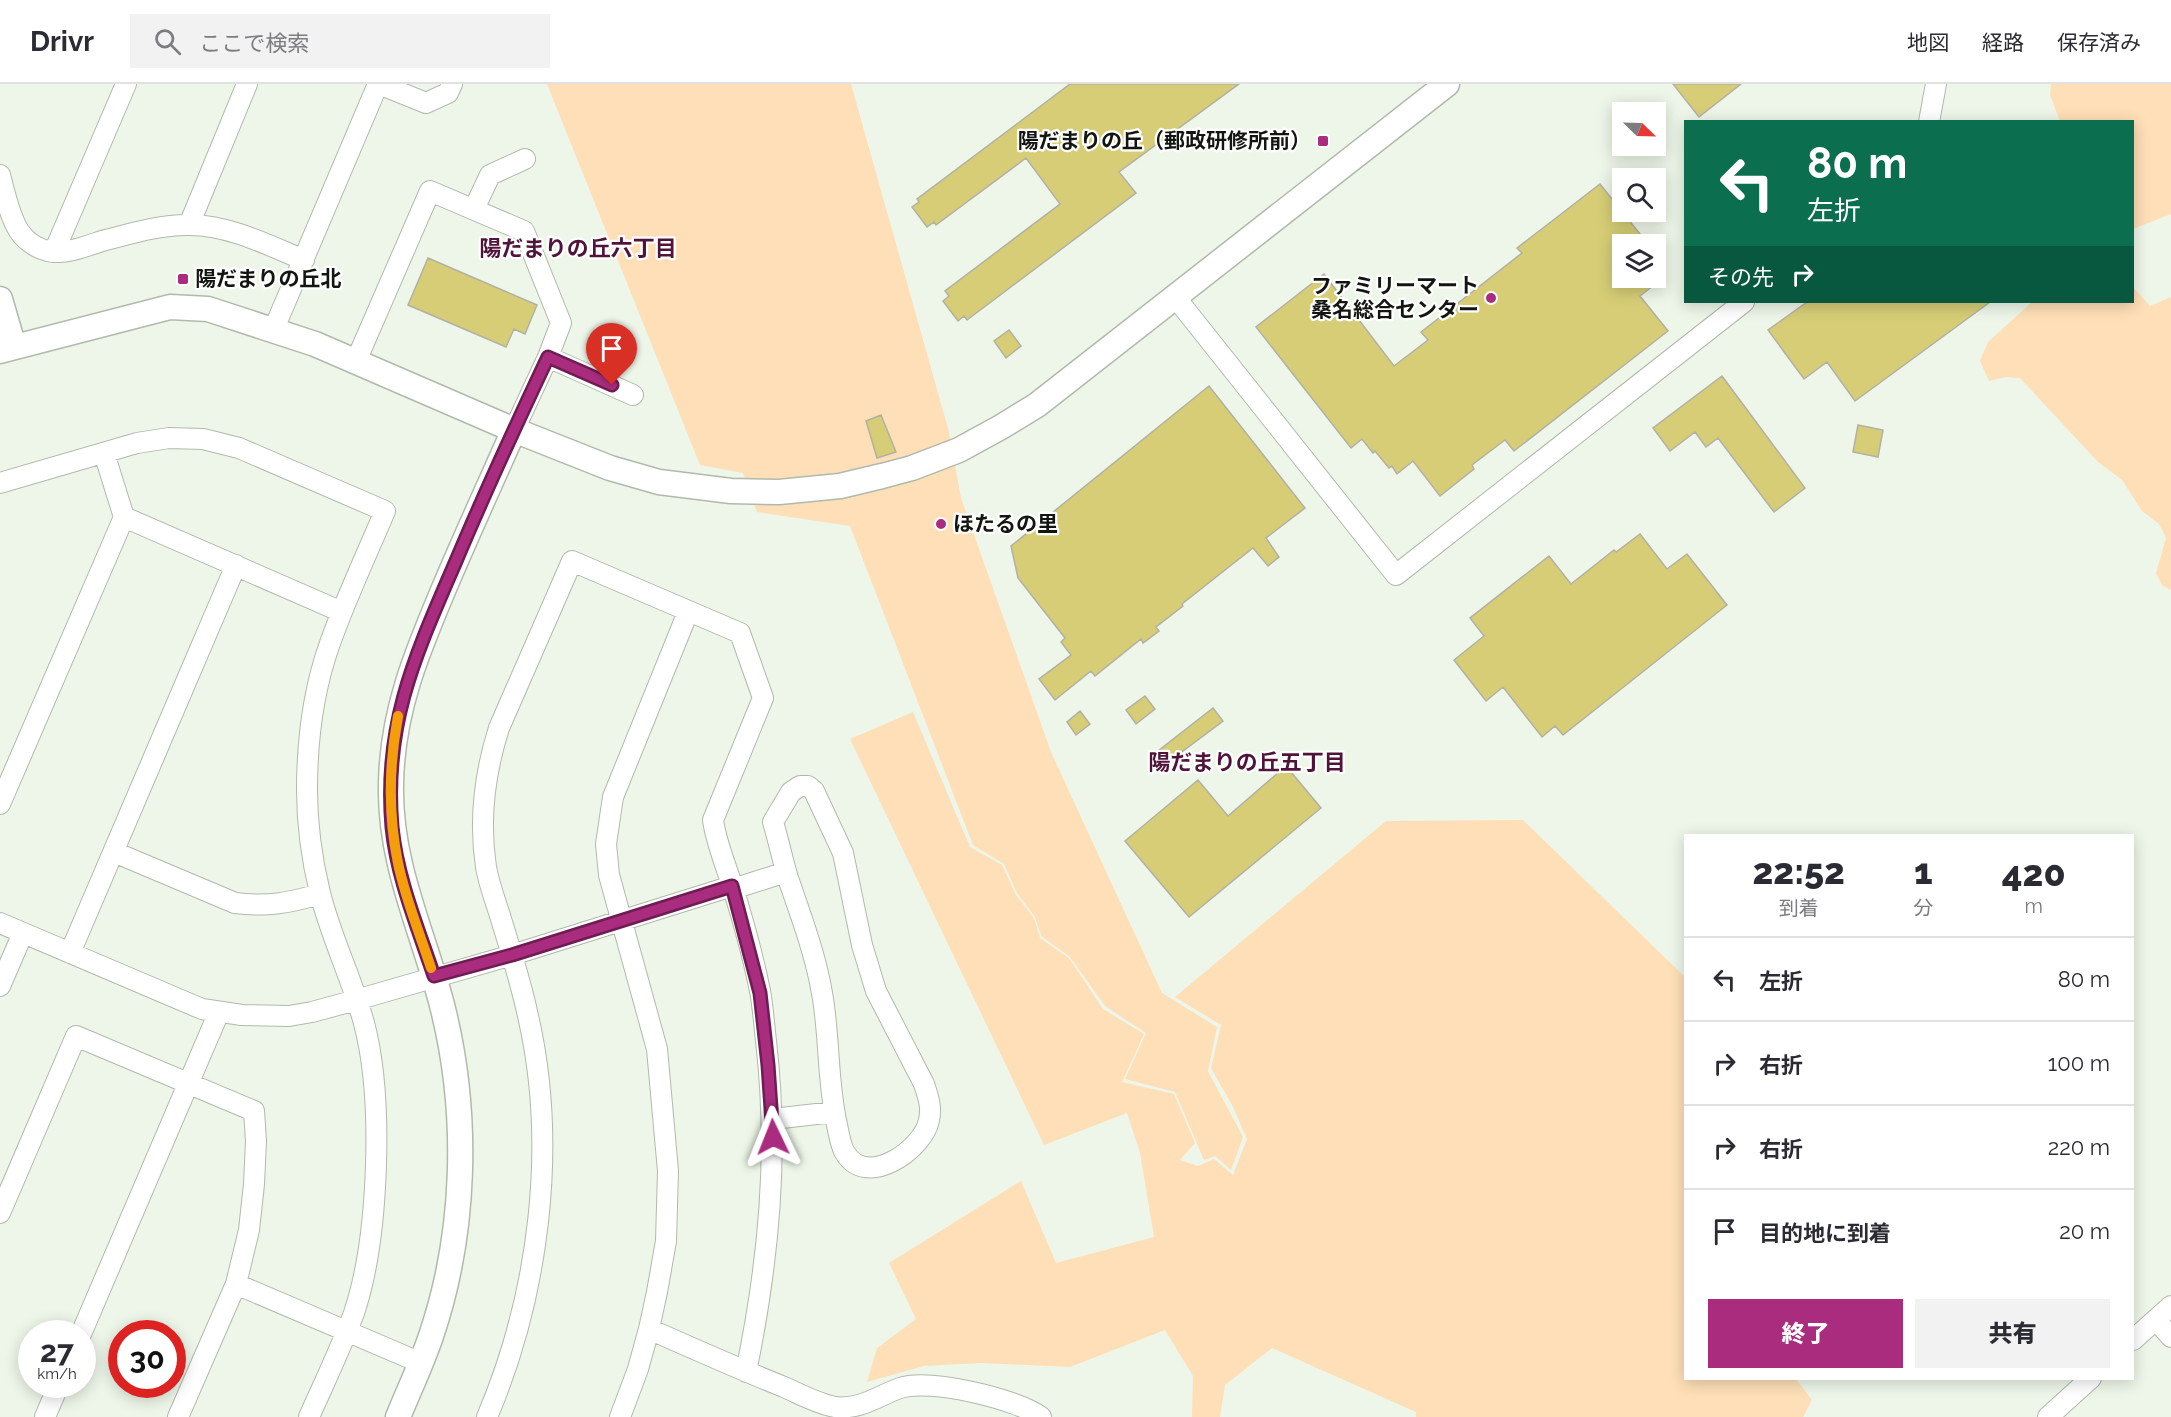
<!DOCTYPE html>
<html lang="ja">
<head>
<meta charset="utf-8">
<style>
  :root { --surface:#fff; --page:#f2f2f3; --text:#2b2b33; --muted:#7c7c81; --line:#e1e1e2; --accent:#aa2c7e }
  body { margin:0; font-family:Raleway,"Noto Sans JP",sans-serif; background:var(--page); color:var(--text); height:100vh; display:flex; flex-direction:column; font-size:22px; white-space:nowrap }
  * { box-sizing:border-box; margin:0 }
  p { font-size:20px; color:var(--muted) }
  .icon { flex:none; width:33px; height:33px; fill:none; stroke:currentColor; stroke-width:2; stroke-linecap:round; stroke-linejoin:round }
  .map { position:relative; flex:1; overflow:hidden }
  .side { position:absolute; left:1684px; top:750px; width:450px; height:546px; display:flex; flex-direction:column; background:var(--surface); border-radius:0px; box-shadow:0 3px 15px #0003 }
  .side>* { flex:none }
  .banner { position:absolute; left:1684px; top:36px; width:450px; height:183px; border-radius:0px; box-shadow:0 3px 15px #0003; background:#0b6e4f; color:#fff; overflow:hidden }
  .needle { width:39px; rotate:113deg }
  .tools { position:absolute; left:1612px; top:18px; display:grid; gap:12px }
  .tools a { display:grid; place-items:center; width:54px; height:54px; border-radius:0px; background:var(--surface); box-shadow:0 3px 15px #0003; font-size:30px }
  .speed { position:absolute; left:18px; top:1236px; display:flex; gap:12px; font-size:30px; font-weight:700; text-align:center }
  .speed>* { display:grid; place-content:center; width:78px; height:78px; border-radius:50%; background:var(--surface); box-shadow:0 3px 15px #0003; line-height:1 }
  .speed small { font-size:15px; font-weight:400 }
  .speed .limit { border:9px solid #d22; background:#fff; color:#111 }
  .pin { position:absolute; display:grid; place-items:center; width:51px; height:51px; color:#fff; margin:-62px -26px; border-radius:50% 50% 50% 0; rotate:-45deg; box-shadow:0 0 6px #0007 }
  .pin .icon { rotate:45deg }
  .me { position:absolute; width:66px; margin:-33px; rotate:358deg; stroke-linejoin:round; filter:drop-shadow(0 0 4px #0008) }
  .turn { display:flex; align-items:center; gap:21px; height:126px; padding:0 24px; font-size:27px }
  .turn .icon { width:78px; height:78px; stroke-width:2.5 }
  .turn b { display:block; font-size:42px; line-height:51px }
  .then { display:flex; align-items:center; height:57px; padding:0 24px; background:#0003; gap:12px; font-size:22px }
  .eta { display:flex; justify-content:space-evenly; align-items:center; height:102px; text-align:center }
  .eta b { font-size:36px; font-weight:800; line-height:42px }
  .cta { display:flex; gap:12px; margin-top:auto; padding:12px 24px }
  .cta a { flex:1; height:69px; border-radius:0px; background:var(--accent); color:#fff; font-size:24px; font-weight:800; line-height:69px; text-align:center }
  .cta a+a { background:var(--page); color:var(--text) }
  ul { padding:0; list-style:none }
  li { display:flex; align-items:center; gap:18px; height:84px; padding:0 24px; border-top:2px solid var(--line) }
  li div { flex:1 }
  li b { display:block; font-size:22px }
  li em { font-style:normal }
  header { display:flex; align-items:center; gap:36px; box-sizing:border-box; height:84px; padding:0 30px; background:var(--surface); border-bottom:2px solid var(--line) }
  header strong { font-size:28px }
  nav { display:flex; gap:33px; margin-inline-start:auto; font-size:21px }
  .search { width:420px; height:54px; background:var(--page); display:flex; align-items:center; gap:15px; box-sizing:border-box; padding:0 21px; border-radius:0px; color:var(--muted); font-size:22px }
  .map>svg:first-child { display:block }
  .green { fill:#fedfb7 }
  .building { fill:#d6cd76; stroke:#b2b1a3; stroke-width:1.5 }
  .lines { fill:none; stroke-linecap:round; stroke-linejoin:round }
  .minor-casing { stroke:#b1b9ac; stroke-width:22 }
  .tertiary-casing { stroke:#b1b9ac; stroke-width:27 }
  .minor { stroke:#fff; stroke-width:20 }
  .tertiary { stroke:#fff; stroke-width:24 }
  .route-casing { stroke:#6e1d52; stroke-width:15 }
  .route { stroke:#aa2c7e; stroke-width:10 }
  .slow { stroke:#f59e0b; stroke-width:10 }
  .poi-dot { fill:#aa2c7e; stroke:#fff; stroke-width:2 }
  .labels { text-anchor:middle; stroke-width:4.5; stroke-linejoin:round; paint-order:stroke }
  .poi-label { font-size:21px; font-weight:bold; fill:#131511; stroke:#fff; text-anchor:end }
  .neighbourhood-label { font-size:22px; font-weight:bold; fill:#50143a; stroke:#fff }
</style>
</head>
<body>
<header>
<strong>Drivr</strong>
<div class="search"><svg class="icon" aria-label="search" viewBox="0 0 24 24"><circle cx="10" cy="10" r="6"/><path d="M15 15l6 6"/></svg>ここで検索</div>
<nav><a>地図</a><a>経路</a><a>保存済み</a></nav>
</header>
<div class="map">
<svg width="2171" height="1333" viewBox="0 0 2171 1333">
  <rect width="100%" height="100%" fill="#eef6e9"/>
  <!-- green -->
  <path class="green" d="M547,0h304l98,348 12,66 90,254 111,241 55,34 -9,44 35,66 -12,33 -16,-14 -11,4 -29,-68 -50,-13 21,-46 -41,-27 -35,-49 -29,-21 -6,-19 -18,-24 -13,-29 -31,-19 -123,-319 -93,-14 -14,-39 -43,-8z
    M2051,0h120v130l-38,15v-107l-73,-1 -10,-26z
    M2133,203l17,19 21,-9v293l-9,-5 -6,-12 10,-35 -7,-14 -17,-13 -20,-31 -24,-18 -78,-84 -14,-1 -17,4 -9,-20 8,-19 44,-40h101z
    M913,628l57,135 32,18 14,30 18,23 6,20 29,20 34,51 41,25 -22,48 52,12 21,49 -15,17 18,6 16,-7 19,16 14,-36 -14,-32 -22,-39 10,-43 -46,-28 211,-176 137,-1 163,158v400l110,1 16,21 -9,17h-387v-5l-144,-64 -47,37 -5,32h-28l1,-41 -28,-46 -95,37 -89,-4 -57,3 -57,16 10,-34 39,-29 -27,-56 132,-82 35,82 98,-26 -14,-84 -13,-40 -83,32 -194,-406z"/>
  <!-- building -->
  <path class="building" d="M1070,0h169l-120,88 17,21 -169,127 -3,-4 -6,5 -15,-20 6,-5 -4,-5 115,-87 -34,-46 -90,67 -2,-3 -7,5 -15,-20 7,-5 -2,-3z
    M1673,0h68l-42,33z
    M1600,100l48,60h-25v34h40l-23,18 28,35 -154,120 -9,-11 -33,25 2,4 -34,27 -27,-35 -16,13 -5,-8 -3,2 -14,-17 -2,2 -11,-14 -11,9 -95,-121 68,-53 70,92 34,-26 -7,-8 101,-79 -5,-5z
    M428,174l109,47 -12,29 -11,-5 -8,18 -98,-42z
    M1807,218h183l-135,99 -28,-39 -23,17 -36,-49z
    M1009,246l12,16 -15,12 -12,-17z
    M1722,292l83,112 -31,24 -56,-74 -12,9 -11,-15 -25,19 -17,-23z
    M1209,302l96,122 -39,30 13,19 -11,9 -15,-18 -71,56 1,2 -27,21 3,4 -16,12 -2,-4 -46,37 -4,-5 -36,29 -16,-21 32,-24 -10,-13 4,-4 -47,-60 -7,-32z
    M881,331l15,37 -19,6 -11,-37z
    M1858,341l25,5 -5,27 -25,-5z
    M1640,450l27,35 20,-15 40,51 -164,130 -8,-9 -13,11 -39,-50 -17,14 -32,-41 30,-24 -14,-18 79,-62 22,28 43,-34 2,2z
    M1145,612l10,13 -19,15 -10,-14z
    M1213,624l10,13 -56,42 -9,-12z
    M1080,627l10,13 -14,11 -9,-13z
    M1286,682l35,42 -132,109 -64,-76 73,-61 30,36z"/>
  <g class="lines">
    <defs>
      <path id="minor" d="M379,0l47,19 22,-10 4,-9
        M1929,38l7,-38
        M0,91c5,18 9,40 19,56 8,12 21,19 34,21 16,1 34,-6 49,-11 28,-7 56,-16 85,-16 40,-1 81,20 117,35
        M474,125l16,-34 35,-16
        M189,141l58,-141
        M54,168l72,-168
        M1176,214l220,277 348,-273
        M273,247l105,-247
        M548,273l85,38
        M356,277l74,-170 94,40 37,92 -13,34 -34,73
        M0,399l137,-40 32,-5 34,1 36,9 146,63c-19,45 -40,89 -56,135 -16,46 -22,96 -22,144 0,34 5,70 13,103 11,44 32,86 44,130 20,76 15,215 -10,290 -13,35 -30,70 -45,104
        M124,433l218,95
        M800,702h8l6,5 29,62 19,92 14,46 48,93c4,12 8,23 5,36 -5,29 -64,71 -85,31 -4,-8 -5,-17 -7,-26 -10,-44 -7,-88 -15,-132 -7,-41 -22,-79 -35,-118 -5,-18 -9,-36 -14,-53l18,-30z
        M0,720l124,-287 -20,-64
        M114,768l121,51c34,4 53,0 85,-9
        M733,805l53,-17
        M0,839l202,86 40,6 47,1 23,-4 44,-12 156,-45 220,-69
        M70,869l166,-388
        M0,902l23,-53
        M773,1035l61,-7
        M0,1129l76,-177 178,75 2,30 -2,43 -5,46 -13,54 -58,133
        M236,1200l185,79
        M2156,1236l15,17
        M649,1245c45,20 90,40 135,58 16,7 34,17 51,20 25,3 43,-11 65,-19 29,-10 117,11 141,29
        M81,1250l138,-322
        M2133,1256l38,-34
        M45,1333l14,-33
        M487,1333c52,-122 71,-271 41,-401 -7,-33 -17,-65 -27,-97 -5,-17 -12,-34 -15,-52 -7,-46 -1,-95 13,-139l73,-167 168,72 23,65 -50,122c3,22 12,43 19,65 11,35 21,71 28,106 3,16 4,33 6,50 13,113 3,219 -20,331
        M620,1333l18,-48 11,-40 8,-37 9,-51 2,-70 -11,-122 -48,-174 -3,-31 7,-47 75,-185
        M2048,1333l43,-39"/>
      <path id="tertiary" d="M0,215l14,48
        M0,267l170,-44 38,2 107,35 199,86 96,38 49,14 72,9 48,1 61,-6 42,-10 30,-8 47,-18 42,-23 36,-22 410,-321
        M398,1333c11,-27 24,-54 33,-81 35,-103 38,-222 12,-327 -19,-76 -54,-144 -52,-225 1,-73 26,-132 54,-198 22,-52 46,-104 69,-156"/>
    </defs>
    <!-- minor casing -->
    <use href="#minor" class="minor-casing"/>
    <!-- tertiary casing -->
    <use href="#tertiary" class="tertiary-casing"/>
    <!-- minor -->
    <use href="#minor" class="minor"/>
    <!-- tertiary -->
    <use href="#tertiary" class="tertiary"/>
  </g>
  <g class="lines">
    <defs>
      <path id="route" d="M612,301l-64,-28c-32,68 -63,135 -92,204 -40,93 -73,162 -64,266 5,51 26,101 42,149l78,-21 220,-69 28,107 8,72 5,72"/>
    </defs>
    <!-- route casing -->
    <use href="#route" class="route-casing"/>
    <!-- route -->
    <use href="#route" class="route"/>
    <!-- slow -->
    <path class="slow" d="M398,632c-9,48 -10,98 0,147 7,35 22,71 33,105"/>
  </g>
  <!-- markers -->
  <g class="poi-dot">
    <rect x="1317" y="51" width="12" height="12" rx="3"/>
    <rect x="177" y="189" width="12" height="12" rx="3"/>
    <circle cx="1491" cy="214" r="6"/>
    <circle cx="941" cy="440" r="6"/>
  </g>
  <g class="labels">
    <!-- poi labels -->
    <g class="poi-label">
      <text x="1311" y="64">陽だまりの丘（郵政研修所前）</text>
      <text x="195" y="202" text-anchor="start">陽だまりの丘北</text>
      <text x="1479" y="209">ファミリーマート<tspan x="1479" dy="24">桑名総合センター</tspan></text>
      <text x="953" y="447" text-anchor="start">ほたるの里</text>
    </g>
    <!-- neighbourhood labels -->
    <g class="neighbourhood-label">
      <text x="578" y="172">陽だまりの丘六丁目</text>
      <text x="1247" y="686">陽だまりの丘五丁目</text>
    </g>
  </g>
</svg>
<div class="tools">
<a><svg class="needle" viewBox="-14 -14 28 28"><path d="M0-13l5 13h-10z" fill="#e53935"/><path d="M0 13l5-13h-10z" fill="#7c7c81"/></svg></a>
<a><svg class="icon" aria-label="search" viewBox="0 0 24 24"><circle cx="10" cy="10" r="6"/><path d="M15 15l6 6"/></svg></a>
<a><svg class="icon" aria-label="layers" viewBox="0 0 24 24"><path d="M12 4l9 5-9 5-9-5zM3 14l9 5 9-5"/></svg></a>
</div>
<div class="speed"><div>27<small>km/h</small></div><div class="limit">30</div></div>
<div class="pin" style="left:612px;top:301px;background:#d93025"><svg class="icon" aria-label="arrive" viewBox="0 0 24 24"><path d="M6 21V4h12l-3 4 3 4H6"/></svg></div>
<svg class="me" style="left:773px;top:1053px" viewBox="-20 -20 40 40"><path d="M0-17L14 15 0 8-14 15z" fill="#aa2c7e" stroke="#fff" stroke-width="4"/></svg>
<div class="banner">
<div class="turn"><svg class="icon" aria-label="left" viewBox="0 0 24 24"><path d="M17 20v-9H6M10 6l-5 5 5 5"/></svg><div><b>80 m</b>左折</div></div>
<div class="then">その先<svg class="icon" aria-label="right" viewBox="0 0 24 24"><path d="M7 20v-9h11M14 6l5 5-5 5"/></svg></div>
</div>
<section class="side">
<div class="eta">
<div><b>22:52</b><p>到着</p></div>
<div><b>1</b><p>分</p></div>
<div><b>420</b><p>m</p></div>
</div>
<ul>
<li><svg class="icon" aria-label="left" viewBox="0 0 24 24"><path d="M17 20v-9H6M10 6l-5 5 5 5"/></svg><div><b>左折</b></div><em>80 m</em></li>
<li><svg class="icon" aria-label="right" viewBox="0 0 24 24"><path d="M7 20v-9h11M14 6l5 5-5 5"/></svg><div><b>右折</b></div><em>100 m</em></li>
<li><svg class="icon" aria-label="right" viewBox="0 0 24 24"><path d="M7 20v-9h11M14 6l5 5-5 5"/></svg><div><b>右折</b></div><em>220 m</em></li>
<li><svg class="icon" aria-label="arrive" viewBox="0 0 24 24"><path d="M6 21V4h12l-3 4 3 4H6"/></svg><div><b>目的地に到着</b></div><em>20 m</em></li>
</ul>
<div class="cta"><a>終了</a><a>共有</a></div>
</section>
</div>
</body>
</html>
